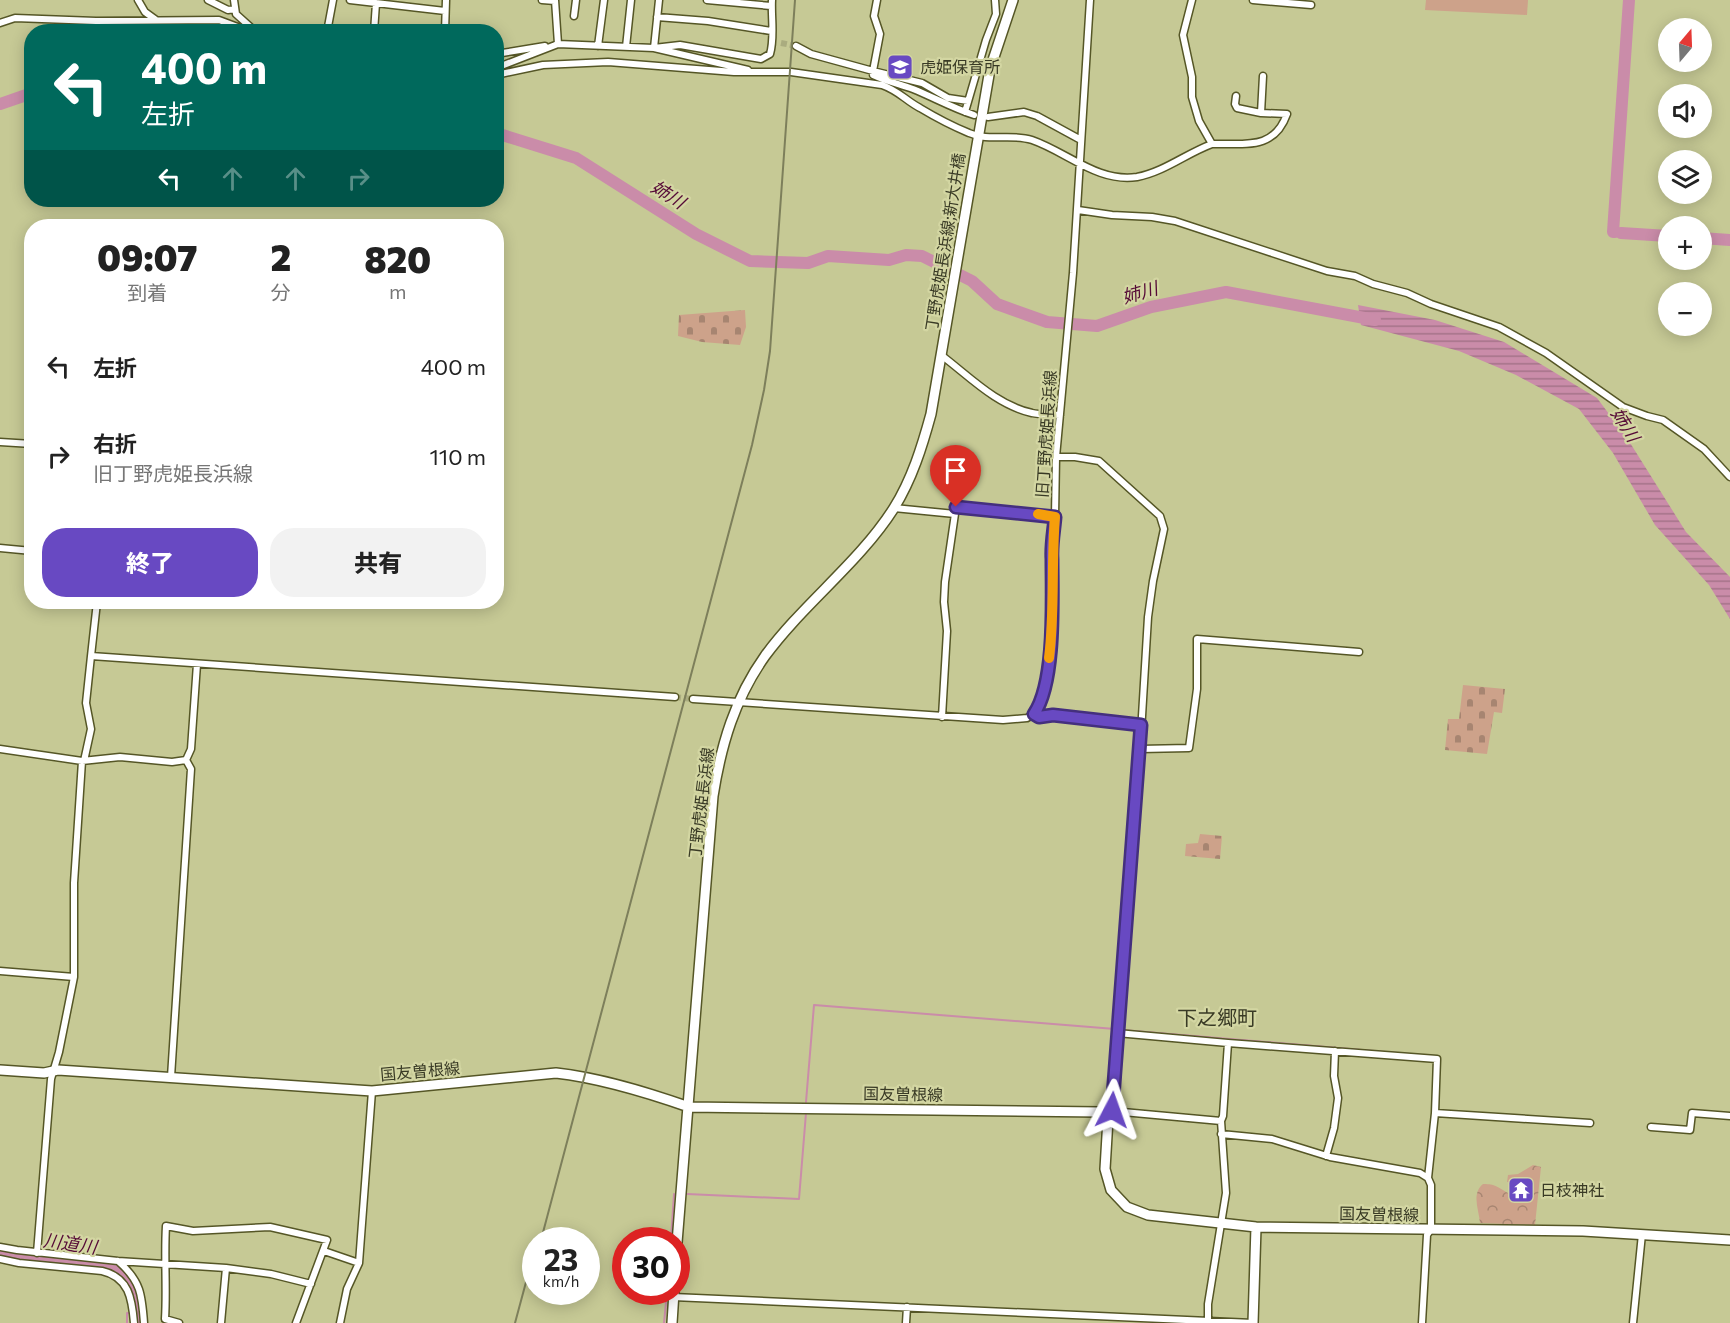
<!DOCTYPE html>
<html lang="ja">
<head>
<meta charset="utf-8">
<style>
  :root { --surface:#fff; --page:#f2f2f2; --text:#222; --muted:#767676; --accent:#6849c2 }
  body { margin:0; font-family:Commissioner,"Noto Sans JP",sans-serif; background:var(--page); color:var(--text); height:100vh; display:flex; flex-direction:column; font-size:22px; white-space:nowrap }
  * { box-sizing:border-box; margin:0 }
  p { font-size:20px; color:var(--muted) }
  .icon { flex:none; width:33px; height:33px; fill:none; stroke:currentColor; stroke-width:2; stroke-linecap:round; stroke-linejoin:round }
  .map { position:relative; flex:1; overflow:hidden }
  .panel { position:absolute; left:24px; top:219px; width:480px; height:390px; display:flex; flex-direction:column; background:var(--surface); border-radius:24px; box-shadow:0 3px 15px #0003 }
  .panel>* { flex:none }
  .hud { position:absolute; left:24px; top:24px; width:480px; height:183px; border-radius:24px; box-shadow:0 3px 15px #0003; background:#00695c; color:#fff; overflow:hidden }
  .needle { width:39px; rotate:19deg }
  .buttons { position:absolute; left:1658px; top:18px; display:grid; gap:12px }
  .buttons a { display:grid; place-items:center; width:54px; height:54px; border-radius:50%; background:var(--surface); box-shadow:0 3px 15px #0003; font-size:30px }
  .speed { position:absolute; left:522px; top:1227px; display:flex; gap:12px; font-size:30px; font-weight:700; text-align:center }
  .speed>* { display:grid; place-content:center; width:78px; height:78px; border-radius:50%; background:var(--surface); box-shadow:0 3px 15px #0003; line-height:1 }
  .speed small { font-size:15px; font-weight:400 }
  .speed .limit { border:9px solid #d22; background:#fff; color:#111 }
  .pin { position:absolute; display:grid; place-items:center; width:51px; height:51px; color:#fff; margin:-62px -26px; border-radius:50% 50% 50% 0; rotate:-45deg; box-shadow:0 0 6px #0007 }
  .pin .icon { rotate:45deg }
  .me { position:absolute; width:66px; margin:-33px; rotate:4deg; stroke-linejoin:round; filter:drop-shadow(0 0 4px #0008) }
  .turn { display:flex; align-items:center; gap:21px; height:126px; padding:0 18px; font-size:27px }
  .turn .icon { width:78px; height:78px; stroke-width:2.5 }
  .turn b { display:block; font-size:42px; line-height:51px }
  .lanes { display:flex; align-items:center; height:57px; padding:0 18px; background:#0003; justify-content:center; gap:30px; direction:ltr }
  .lanes .off { opacity:.35 }
  .eta { display:flex; justify-content:space-evenly; align-items:center; height:102px; text-align:center }
  .eta b { font-size:36px; font-weight:800; line-height:42px }
  .button { display:flex; gap:12px; margin-top:auto; padding:12px 18px }
  .button a { flex:1; height:69px; border-radius:24px; background:var(--accent); color:#fff; font-size:24px; font-weight:800; line-height:69px; text-align:center }
  .button a+a { background:var(--page); color:var(--text) }
  ul { padding:0; list-style:none }
  li { display:flex; align-items:center; gap:18px; height:90px; padding:0 18px }
  li div { flex:1 }
  li b { display:block; font-size:22px }
  li em { font-style:normal }
  .map>svg:first-child { display:block }
  .forest { fill:url(#forest-crowns) }
  .cemetery { fill:url(#cemetery-stones) }
  .green { fill:#cda28a }
  .water { fill:url(#water-rules) }
  .lines { fill:none; stroke-linecap:round; stroke-linejoin:round }
  .stream { stroke:#ca8ca9; stroke-width:2 }
  .river { stroke:#ca8ca9; stroke-width:12 }
  .street-tunnel { stroke:#aaac7f; stroke-width:6; stroke-dasharray:6 3; stroke-linecap:butt }
  .street-casing { stroke:#555626; stroke-width:9 }
  .secondary-casing { stroke:#555626; stroke-width:12 }
  .street { stroke:#fff; stroke-width:6 }
  .secondary { stroke:#fff; stroke-width:9 }
  .rail { stroke:#7d7f5b; stroke-width:2 }
  .route-casing { stroke:#442f7e; stroke-width:15 }
  .route { stroke:#6849c2; stroke-width:10 }
  .slow { stroke:#f59e0b; stroke-width:10 }
  .labels { text-anchor:middle; stroke-width:4.5; stroke-linejoin:round; paint-order:stroke }
  .poi-label { font-size:16px; fill:#393a25; stroke:#d3d6a2; text-anchor:start }
  .street-label { font-size:16px; fill:#393a25; stroke:#d3d6a2 }
  .water-label { font-size:18px; font-style:italic; fill:#560b37; stroke:#d3d6a2 }
  .quarter-label { font-size:20px; fill:#393a25; stroke:#d3d6a2 }
</style>
</head>
<body>
<div class="map">
<svg width="1730" height="1323" viewBox="0 0 1730 1323">
  <defs>
    <pattern id="forest-crowns" width="20" height="18" patternUnits="userSpaceOnUse" patternTransform="scale(1.5)"><rect width="20" height="18" fill="#cda28a"/><path d="M2 6a3 3 0 1 1 6 0M12 15a3 3 0 1 1 6 0" fill="none" stroke="#a78571"/></pattern>
    <pattern id="cemetery-stones" width="16" height="16" patternUnits="userSpaceOnUse" patternTransform="scale(1.5)"><rect width="16" height="16" fill="#cda28a"/><path d="M2 7V4a2 2 0 0 1 4 0v3zM10 15v-3a2 2 0 0 1 4 0v3z" fill="#a78571"/></pattern>
    <pattern id="water-rules" width="6" height="5" patternUnits="userSpaceOnUse" patternTransform="scale(1.5)"><rect width="6" height="5" fill="#ca8ca9"/><path d="M0 2.5h6" fill="none" stroke="#a57389"/></pattern>
  </defs>
  <rect width="100%" height="100%" fill="#c6c995"/>
  <!-- forest -->
  <path class="forest" d="M1533,1165l8,2 -6,58 -55,-2c-1,-13 -9,-29 3,-39 1,0 8,0 10,1 13,4 18,17 32,4l-5,-6 -13,-1 1,-7 10,-1z"/>
  <!-- cemetery -->
  <path class="cemetery" d="M745,310l1,17 -6,18 -38,-3 -24,-6 1,-21z
    M1463,685l42,4 -3,24 -8,-1 -7,42 -42,-4 3,-31h11z
    M1200,834l22,2 -2,23 -35,-3 1,-12 12,-1z"/>
  <!-- green -->
  <path class="green" d="M1426,0h102l-1,15 -102,-5z"/>
  <!-- water -->
  <path class="water" d="M1358,305l77,15 69,22 93,56 30,40 59,94 44,45v42l-21,-34 -54,-60 -42,-72 -34,-44 -63,-34 -57,-24 -98,-26z"/>
  <g class="lines">
    <!-- stream -->
    <path class="stream" d="M1122,1030l311,26
      M806,1102l8,-97 301,24
      M687,1194l112,5 7,-86
      M671,1240l3,-46
      M136,1313h2
      M127,1323v-10h2
      M664,1323l3,-31"/>
    <!-- river -->
    <path class="river" d="M0,104l32,-11
      M496,133l80,25 120,76 54,27 58,2 20,-7 61,4 17,-5 16,1 50,25 25,23 50,18 50,4 54,-19 75,-15 149,28
      M1615,232h-2l16,-232
      M1621,233l47,3
      M1701,238l29,2
      M0,1253l20,4 88,10c27,9 29,31 31,56"/>
    <!-- street-tunnel -->
    <path class="street-tunnel" d="M781,43l15,3
      M675,697l18,2"/>
    <defs>
      <path id="street" d="M138,0l7,12 11,8
        M208,0l20,10 7,-1
        M234,0l2,14 20,18
        M350,0l95,11
        M542,0l13,1
        M659,0l-5,48 26,-3 81,14 9,-5c5,-17 1,-36 2,-54
        M707,0l64,6
        M877,0l-3,16 6,18 -7,37 49,12 26,15 20,3
        M1253,0l58,5
        M574,16l2,-16
        M657,17l51,4 63,10
        M0,23l15,-5 81,3 123,-1 32,12
        M327,32l6,-32
        M374,32l2,-29
        M445,32l1,-32
        M555,45l3,-1 -3,-44
        M598,46l6,-46
        M796,46l15,8 62,17v4c13,6 26,9 40,14 20,8 39,19 61,26
        M626,47l5,-47
        M496,54l49,-8
        M496,68l62,-24 96,4 94,22
        M496,75l47,-10 65,-3 126,10h57l91,13c17,6 23,15 38,23 15,9 32,18 49,25 20,9 42,0 63,7 35,12 66,43 105,37 27,-5 50,-24 75,-33l-13,-23 -7,-24v-20l-9,-42 9,-35
        M965,112l21,-72 10,-26 -1,-14
        M1261,113l2,-37
        M988,117l36,-5 13,4 44,24
        M1212,144c32,-1 62,7 75,-30l-26,-1 -24,-5 -2,-4 1,-8
        M1078,210l34,5 40,2 23,4 152,50 28,5 18,8 34,9 24,11 68,23 47,26 77,54 24,9 16,4 41,29 26,28
        M941,355c28,21 55,50 91,58 8,2 19,1 28,2
        M0,442l32,2
        M1056,457h19l24,4 61,55 4,13 -11,52 -5,36 -8,132 -23,284
        M894,508l61,6
        M0,548l32,3
        M97,602l-6,54 584,41
        M693,699l310,21 24,-2 7,-4 4,-7 5,-12 8,-55 3,-55 -3,-28 4,-40 1,-60 17,-184 17,-273
        M1034,714l5,3 14,-2 88,10
        M942,717l5,-86 -3,-29 1,-20 11,-75 99,10
        M0,749l82,12 38,-4 52,5 14,-2 5,-11 6,-85
        M1140,749l49,-1 8,-59v-50l162,13
        M84,761l7,-32 -5,-26 5,-47
        M0,971l74,6
        M171,1077l20,-308 -5,-9
        M1112,1111l109,10 5,72 -18,111v19
        M1435,1113l155,10
        M1105,1115l7,-4 5,-78 111,10 209,16 -2,54 -7,65 3,7v44l-4,6 -5,88
        M1221,1121l2,-5 5,-73
        M1651,1127l39,3 2,-17 38,3
        M1221,1134l51,5 58,18 90,16 8,5
        M1326,1156l8,-28 4,-30 -4,-22 1,-25
        M0,1247l17,3 101,11 108,7
        M324,1251l35,12
        M37,1253l14,-174 8,-27 15,-75v-94l8,-122
        M0,1259l19,4 83,8c27,6 30,28 32,52
        M118,1261c23,20 24,34 26,62
        M673,1297l580,26
        M179,1323l-14,-4c2,-31 -1,-62 1,-93l27,5 77,-4 57,13 -31,83
        M221,1323l5,-55 45,6 40,10
        M340,1323l7,-34 12,-26 13,-172
        M906,1323l1,-16
        M1633,1323l9,-89"/>
      <path id="secondary" d="M0,1070l44,3 14,-3 314,21 184,-18c45,5 90,19 133,34l411,5 8,7 -3,50 6,21 16,17 21,8 108,12 327,4 147,9
        M676,1255l37,-459c8,-51 22,-98 52,-140 39,-53 94,-93 129,-148 18,-29 28,-61 37,-94l59,-345 23,-69
        M672,1323l2,-31
        M1253,1323l3,-96"/>
    </defs>
    <!-- street casing -->
    <use href="#street" class="street-casing"/>
    <!-- secondary casing -->
    <use href="#secondary" class="secondary-casing"/>
    <!-- street -->
    <use href="#street" class="street"/>
    <!-- secondary -->
    <use href="#secondary" class="secondary"/>
    <!-- rail -->
    <path class="rail" d="M541,1240l211,-795 12,-55 6,-39 25,-351
      M515,1323l21,-78"/>
  </g>
  <g class="lines">
    <defs>
      <path id="route" d="M956,507l99,10c-1,13 -4,28 -3,42 0,39 4,123 -18,155l5,3 14,-2 88,10 -29,385"/>
    </defs>
    <!-- route casing -->
    <use href="#route" class="route-casing"/>
    <!-- route -->
    <use href="#route" class="route"/>
    <!-- slow -->
    <path class="slow" d="M1038,514l17,3c-4,47 0,94 -6,141"/>
  </g>
  <!-- icons -->
  <defs>
    <symbol id="school-square" viewBox="-11 -11 22 22"><rect x="-9" y="-9" width="18" height="18" rx="4" fill="#6849c2" stroke="#d3d6a2"/><path d="M0-5L7-2L0 1L-7-2ZM-4 1L0 2.5L4 1V4Q0 6-4 4Z" fill="#fff"/></symbol>
    <symbol id="temple-square" viewBox="-11 -11 22 22"><rect x="-9" y="-9" width="18" height="18" rx="4" fill="#6849c2" stroke="#d3d6a2"/><path d="M0-6L5-2H3V0L6.5 2.5H4V6H1.5V3h-3V6H-4V2.5H-6.5L-3 0V-2H-5Z" fill="#fff"/></symbol>
  </defs>
  <g fill-rule="evenodd">
    <use href="#school-square" x="885" y="52" width="30" height="30"/>
    <use href="#temple-square" x="1506" y="1175" width="30" height="30"/>
  </g>
  <g class="labels">
    <!-- poi labels -->
    <g class="poi-label">
      <text x="920" y="73">虎姫保育所</text>
      <text x="1540" y="1196">日枝神社</text>
    </g>
    <!-- street labels -->
    <g class="street-label">
      <text transform="translate(945 242) rotate(-81)" y="6">丁野虎姫長浜線;新大井橋</text>
      <text transform="translate(1046 434) rotate(-86)" y="6">旧丁野虎姫長浜線</text>
      <text transform="translate(701 803) rotate(-83)" y="6">丁野虎姫長浜線</text>
      <text transform="translate(420 1071) rotate(-5)" y="6">国友曽根線</text>
      <text transform="translate(903 1094) rotate(1)" y="6">国友曽根線</text>
      <text transform="translate(1379 1214) rotate(1)" y="6">国友曽根線</text>
    </g>
    <!-- water labels -->
    <g class="water-label">
      <text transform="translate(668 195) rotate(32)" y="6">姉川</text>
      <text transform="translate(1140 293) rotate(-16)" y="6">姉川</text>
      <text transform="translate(1625 425) rotate(58)" y="6">姉川</text>
      <text transform="translate(70 1244) rotate(8)" y="6">川道川</text>
    </g>
    <!-- quarter labels -->
    <g class="quarter-label">
      <text x="1217" y="1025">下之郷町</text>
    </g>
  </g>
</svg>
<div class="buttons">
<a><svg class="needle" viewBox="-14 -14 28 28"><path d="M0-13l5 13h-10z" fill="#e53935"/><path d="M0 13l5-13h-10z" fill="#767676"/></svg></a>
<a><svg class="icon" aria-label="sound" viewBox="0 0 24 24"><path d="M4 9h4l5-4v14l-5-4H4zM17 9q2 3 0 6"/></svg></a>
<a><svg class="icon" aria-label="layers" viewBox="0 0 24 24"><path d="M12 4l9 5-9 5-9-5zM3 14l9 5 9-5"/></svg></a>
<a>+</a>
<a>−</a>
</div>
<div class="speed"><div>23<small>km/h</small></div><div class="limit">30</div></div>
<div class="pin" style="left:956px;top:507px;background:#d93025"><svg class="icon" aria-label="arrive" viewBox="0 0 24 24"><path d="M6 21V4h12l-3 4 3 4H6"/></svg></div>
<svg class="me" style="left:1112px;top:1110px" viewBox="-20 -20 40 40"><path d="M0-17L14 15 0 8-14 15z" fill="#6849c2" stroke="#fff" stroke-width="4"/></svg>
<div class="hud">
<div class="turn"><svg class="icon" aria-label="left" viewBox="0 0 24 24"><path d="M17 20v-9H6M10 6l-5 5 5 5"/></svg><div><b>400 m</b>左折</div></div>
<div class="lanes"><svg class="icon" aria-label="left" viewBox="0 0 24 24"><path d="M17 20v-9H6M10 6l-5 5 5 5"/></svg><svg class="icon off" aria-label="ahead" viewBox="0 0 24 24"><path d="M12 20V5M6 11l6-6 6 6"/></svg><svg class="icon off" aria-label="ahead" viewBox="0 0 24 24"><path d="M12 20V5M6 11l6-6 6 6"/></svg><svg class="icon off" aria-label="right" viewBox="0 0 24 24"><path d="M7 20v-9h11M14 6l5 5-5 5"/></svg></div>
</div>
<section class="panel">
<div class="eta">
<div><b>09:07</b><p>到着</p></div>
<div><b>2</b><p>分</p></div>
<div><b>820</b><p>m</p></div>
</div>
<ul>
<li><svg class="icon" aria-label="left" viewBox="0 0 24 24"><path d="M17 20v-9H6M10 6l-5 5 5 5"/></svg><div><b>左折</b></div><em>400 m</em></li>
<li><svg class="icon" aria-label="right" viewBox="0 0 24 24"><path d="M7 20v-9h11M14 6l5 5-5 5"/></svg><div><b>右折</b><p>旧丁野虎姫長浜線</p></div><em>110 m</em></li>
</ul>
<div class="button"><a>終了</a><a>共有</a></div>
</section>
</div>
</body>
</html>
